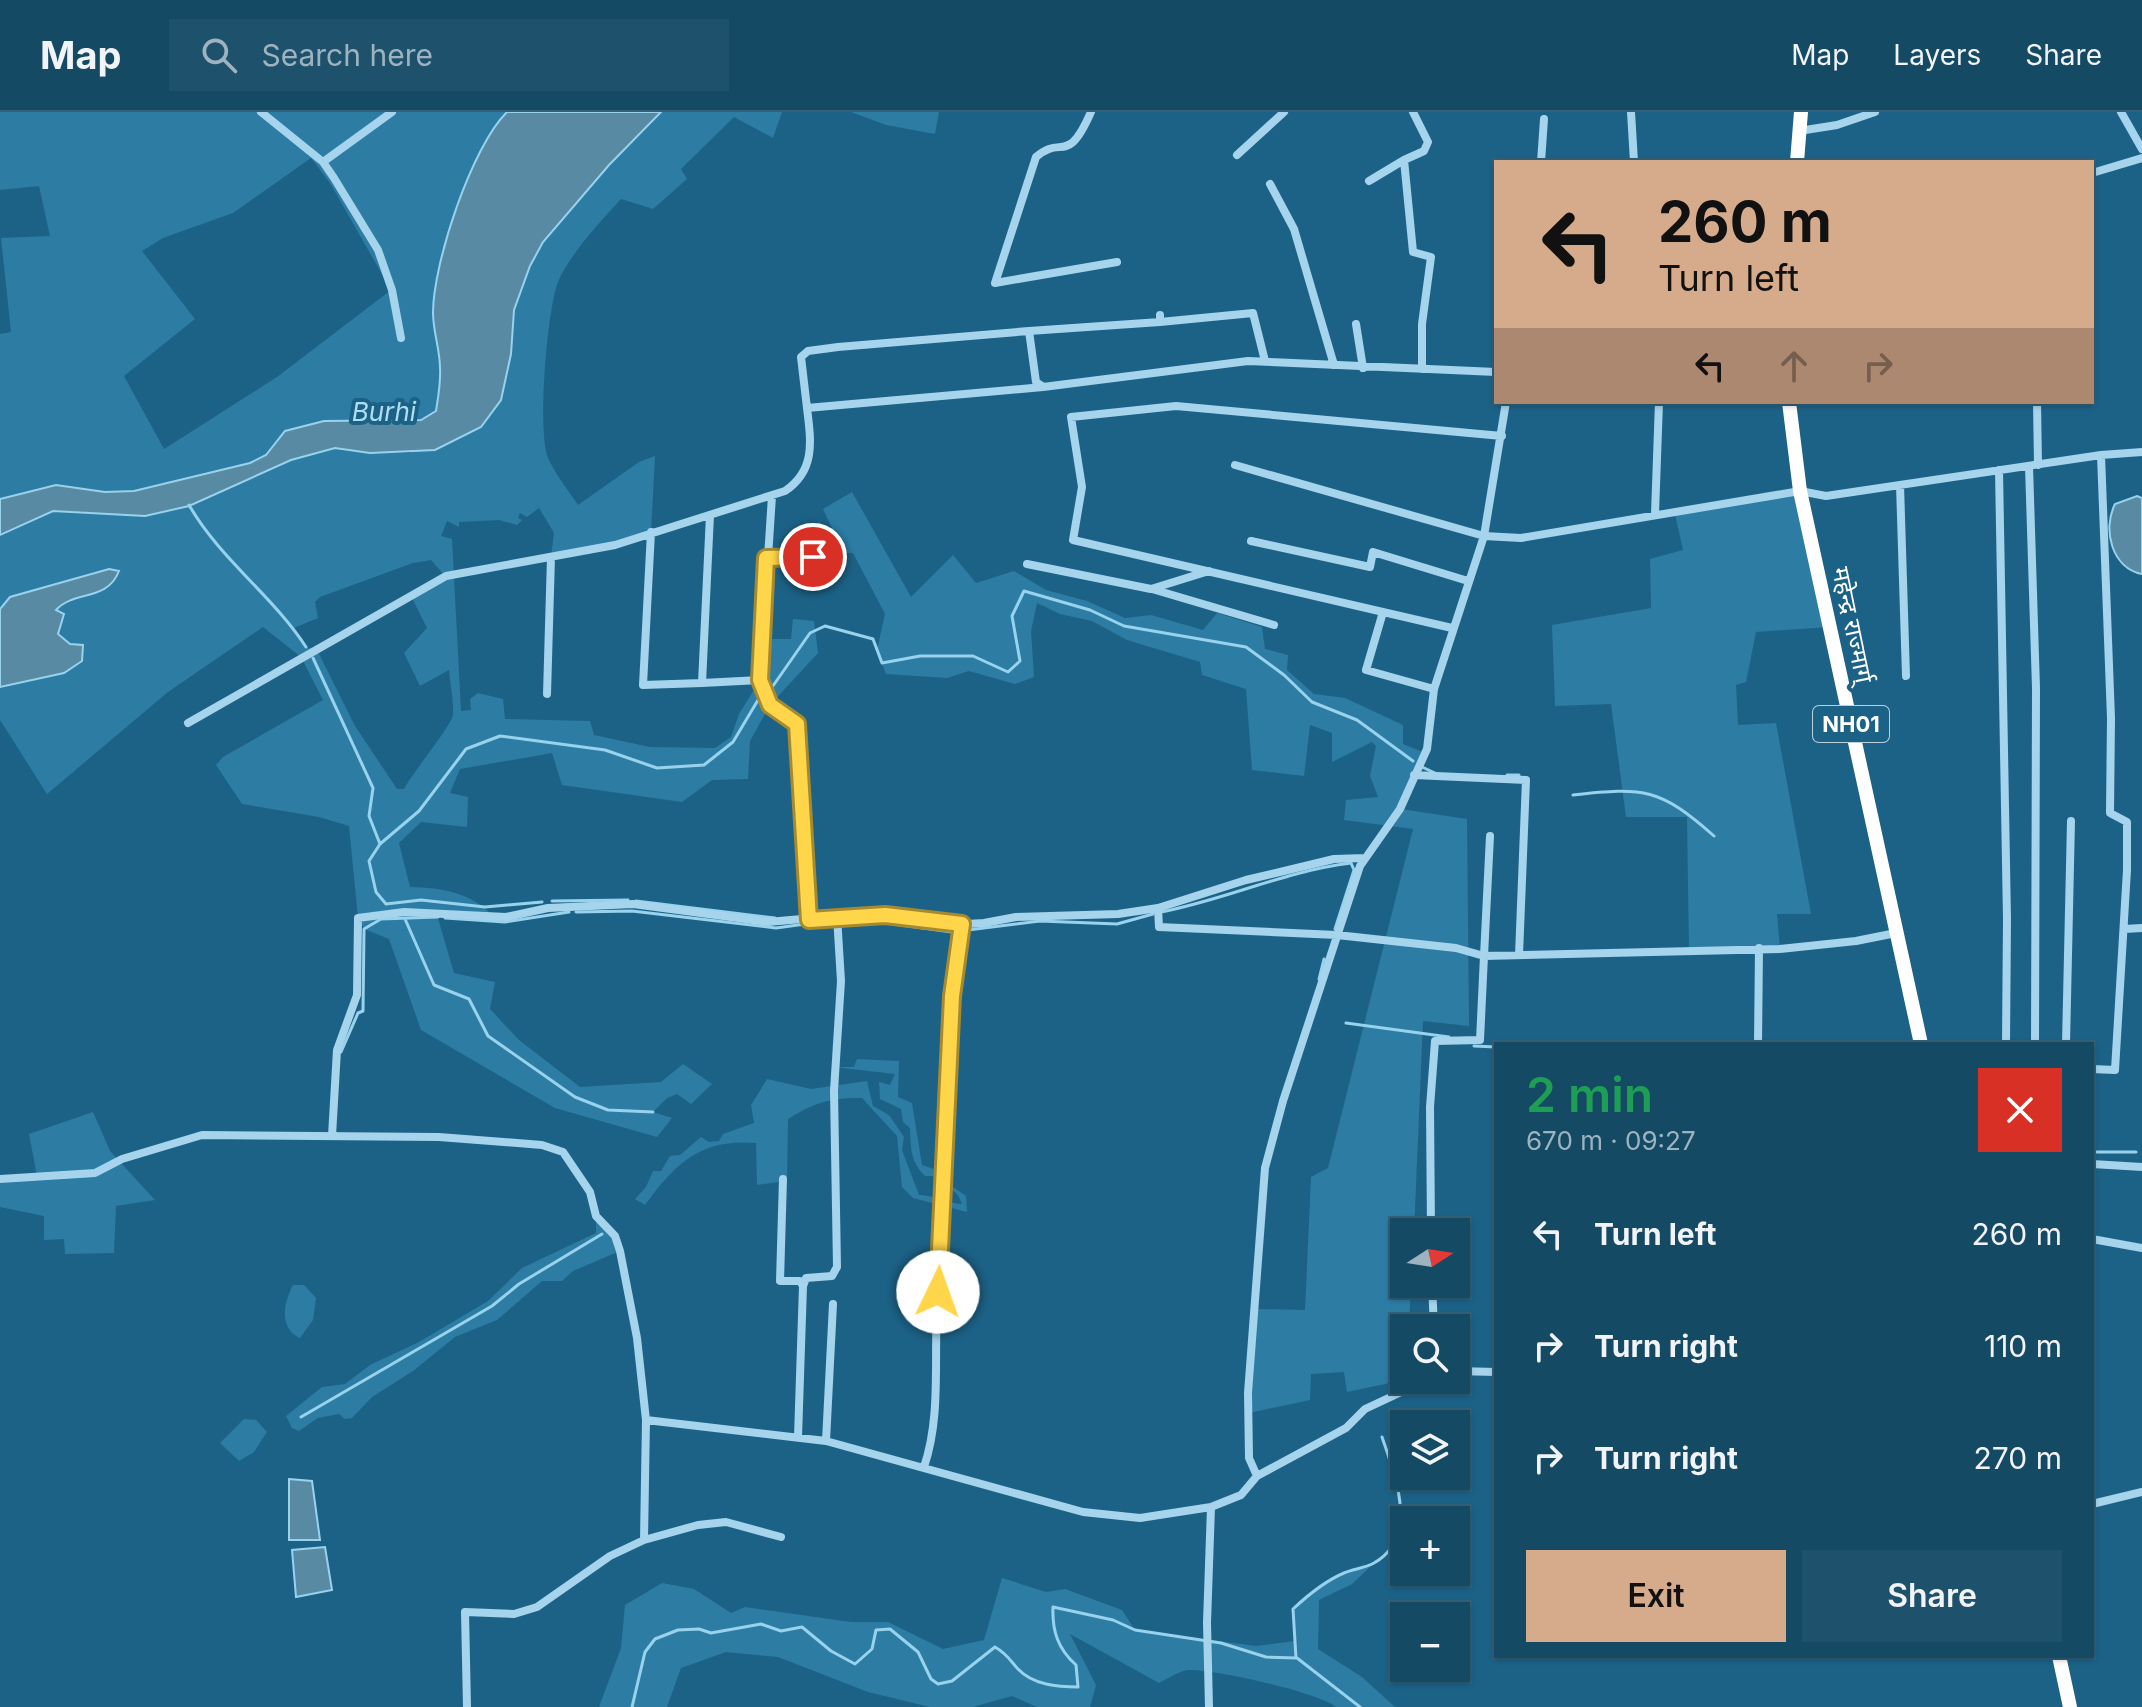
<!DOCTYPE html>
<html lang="en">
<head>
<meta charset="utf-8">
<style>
  :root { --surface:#154a65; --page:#1e516b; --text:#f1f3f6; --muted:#9db3bf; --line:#346279; --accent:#d6ab8b }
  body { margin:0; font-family:Inter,"Noto Sans Devanagari",sans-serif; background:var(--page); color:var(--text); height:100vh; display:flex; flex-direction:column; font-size:30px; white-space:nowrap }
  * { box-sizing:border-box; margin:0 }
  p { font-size:26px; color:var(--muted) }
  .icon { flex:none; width:44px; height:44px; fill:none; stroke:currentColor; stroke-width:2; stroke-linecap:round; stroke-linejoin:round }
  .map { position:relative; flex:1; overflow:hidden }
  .side { position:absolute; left:1494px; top:930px; width:600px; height:616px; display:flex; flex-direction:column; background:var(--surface); border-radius:0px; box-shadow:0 2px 6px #0004,0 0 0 2px var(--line) }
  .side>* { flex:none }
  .top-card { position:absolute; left:1494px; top:48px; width:600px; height:244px; border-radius:0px; box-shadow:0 2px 6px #0004,0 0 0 2px var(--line); background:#d6ab8b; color:#111; overflow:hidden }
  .needle { width:52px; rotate:78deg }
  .controls { position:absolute; left:1390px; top:1106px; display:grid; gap:16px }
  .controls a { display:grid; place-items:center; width:80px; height:80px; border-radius:0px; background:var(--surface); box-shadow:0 2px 6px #0004,0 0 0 2px var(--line); font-size:40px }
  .pin { position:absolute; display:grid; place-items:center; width:68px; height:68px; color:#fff; margin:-34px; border:4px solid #fff; border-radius:50%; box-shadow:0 2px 8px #0007 }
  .me { position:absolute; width:88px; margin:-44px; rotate:3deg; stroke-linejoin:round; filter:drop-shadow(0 0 6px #0008) }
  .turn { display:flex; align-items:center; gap:28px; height:168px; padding:0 32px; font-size:36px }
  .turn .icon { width:104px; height:104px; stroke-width:2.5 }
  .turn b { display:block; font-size:56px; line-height:68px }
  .lanes { display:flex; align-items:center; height:76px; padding:0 32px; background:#0003; justify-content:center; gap:40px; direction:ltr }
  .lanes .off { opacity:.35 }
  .round { display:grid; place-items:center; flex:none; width:84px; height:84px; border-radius:0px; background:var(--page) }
  .overview { display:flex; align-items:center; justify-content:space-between; height:136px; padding:0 32px }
  h1 { font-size:48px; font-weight:600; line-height:60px; color:#1e9e55 }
  .action { display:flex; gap:16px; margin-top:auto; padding:16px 32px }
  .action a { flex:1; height:92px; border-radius:0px; background:var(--accent); color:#111; font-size:32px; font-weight:600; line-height:92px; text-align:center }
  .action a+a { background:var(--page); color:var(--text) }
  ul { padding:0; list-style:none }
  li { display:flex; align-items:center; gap:24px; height:112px; padding:0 32px }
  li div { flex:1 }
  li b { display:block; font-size:30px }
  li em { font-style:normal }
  header { display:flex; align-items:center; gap:48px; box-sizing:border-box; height:112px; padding:0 40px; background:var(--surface); border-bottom:2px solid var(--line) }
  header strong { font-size:38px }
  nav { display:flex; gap:44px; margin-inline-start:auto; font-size:28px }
  .search { width:560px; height:72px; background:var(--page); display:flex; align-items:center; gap:20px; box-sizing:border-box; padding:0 28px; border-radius:0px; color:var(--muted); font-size:30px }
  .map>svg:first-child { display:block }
  .green { fill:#2c7ca4; fill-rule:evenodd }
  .water { fill:#598aa4; stroke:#98d2ed; stroke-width:2 }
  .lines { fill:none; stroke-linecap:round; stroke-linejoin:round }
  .stream { stroke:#98d2ed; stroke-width:3 }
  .street { stroke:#a5d4ec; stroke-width:8 }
  .highway { stroke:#fff; stroke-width:14 }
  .route-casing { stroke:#a68a30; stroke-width:20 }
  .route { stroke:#ffd54a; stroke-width:14 }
  .labels { text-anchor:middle; stroke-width:8; stroke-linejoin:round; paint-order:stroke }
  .shield { fill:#1c6287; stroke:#bbd0db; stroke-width:2 }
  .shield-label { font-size:22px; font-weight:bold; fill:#fff }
  .street-label { font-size:24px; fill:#fff; stroke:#1c6287 }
  .water-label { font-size:26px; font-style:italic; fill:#b0ddf3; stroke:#1c6287 }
</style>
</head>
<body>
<header>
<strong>Map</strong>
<div class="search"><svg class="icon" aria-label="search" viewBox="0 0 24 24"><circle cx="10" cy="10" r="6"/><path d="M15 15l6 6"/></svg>Search here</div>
<nav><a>Map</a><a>Layers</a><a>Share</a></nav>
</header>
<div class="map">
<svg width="2142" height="1595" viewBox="0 0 2142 1595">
  <rect width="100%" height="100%" fill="#1c6287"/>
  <!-- green -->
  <path class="green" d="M0,0h507c-35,34 -74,151 -74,201 0,18 7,37 7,55 1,14 -3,29 -4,43l-15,9 -136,11 -19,24 -16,8 -116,28 -29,1 -49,-7 -56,14v-165l11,-2 -10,-94 49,-2 -11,-50 -39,4zM311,46l19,25 61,107 -114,87 -113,72 -40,-73 71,-57 -53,-68 21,-13 70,-25z
    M661,0h121l-9,26 -39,-21 -53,52 6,10 -34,30 -32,-10c-20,22 -52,56 -63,83 -11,28 -21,150 -10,176 8,17 20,32 30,47l61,-43 16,-6 -4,76 -24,9 -76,16 3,-24 -15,-25 -12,9 -7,-4 -2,5 4,2 -5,5 -18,-5 -40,2v5l-12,-6 -6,15 11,3 9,172 10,-1 -1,-11 8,-6 25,6 2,20 85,2 4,14 56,12 65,1 16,-11 8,-23 21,-34 2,-41h29l2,-20 21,2 4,32 -48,52 -20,36 -2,38 -36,1 -30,22 -120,-17 -10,-32 -92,16 -10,24 18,4 -1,30 -46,-5 -22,21 11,44c32,1 61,5 84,30l-57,-2 17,58 41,9 -5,27 29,31 61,47 81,-5 22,-18 29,20 -21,20 -14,-10 -10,4 -14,14 19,6 -15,19 -102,-29 -134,-78 -32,-91 -25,-10 -6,-11 -9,-92 -30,-9 -77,-13 -26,-39 7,-8 100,-57 -22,-43 -38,-30 -95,65 -121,102 -47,-74v-185l53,-24 92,5 44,-10 102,-46 44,-12 74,5 102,-99c1,-14 0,-30 3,-44 14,-74 95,-146 147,-198zM431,448l14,16 -34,20 16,32 -23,25 16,33 29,-16c1,14 5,31 4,45 -2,11 -40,57 -49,74h-7l-42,-63 -38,-76 -11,-3 -12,-19 24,-10 -3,-16 5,-5 93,-34z
    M851,0h88l-4,22 -49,-9z
    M1800,379l29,136 -73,5 -10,50 -10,3 2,40 38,-2 35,191h-34l3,35 -91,2 -2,-134h-61l-15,-113 -56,2 -3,-81 99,-17 -1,-49 33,-9 -9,-40z
    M852,380l59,105 42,-42 23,28 38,-12 32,19 41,11 38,17 26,-3 52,15 14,-17 45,14 3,22 23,6 -1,15 27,24 31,4 58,27v19l22,9 -24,56 66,10 2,207 -46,-5 -9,211h-10v52h7l-2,44h-5v52l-57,12 -3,-20 -33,2 -1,26 -61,13 5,-104 51,1 6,-133 17,-9 85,-339 -69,-9 2,-20 32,-3 -8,-21 6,-30 -4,-4 -40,20v-29l-22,-8 -6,51 -52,-6 -6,-81 -44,-14 -2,-13 -73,-22 -35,-19 -32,-7 -23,-11 -6,28 3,46 -19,7 -46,-13 -22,7 -61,-4 -9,-24 8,-36 -32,-61h-9l-21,-44z
    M857,947l42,2 -1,36 14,6 10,62 23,8 4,11 17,12 1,16 -54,-14 -11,-11 -5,-51 -35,-38c-30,-1 -49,5 -74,21l-1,62 -30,4 -1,-42c-56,-5 -81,21 -111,62l-10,-6 11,-12 7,-16h8l9,-15 10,-1 21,-18 8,5 10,-1 4,-7 31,-11 -3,-18 16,-26 44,10 56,-8 6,25 16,9 15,22 -2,13 17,45c16,0 28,9 43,9 -4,-12 -11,-17 -24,-17l-2,-11h-11c-15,-15 -14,-28 -15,-48l-7,-6 -2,-13 -21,-10 -1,-17 11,3 5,-11 -61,-7h20z
    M93,1000l17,39 45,49 -39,6 -2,47 -49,1 -1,-15 -20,1v-24l-44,-9v-28l37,-3 -8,-42z
    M596,1104l24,35 -47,20 -11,10h-20l-45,39 -42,17 -42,34 -41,26 -20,21 -7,1 -6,-5 -21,4 -19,13 -7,-3 -6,-12 36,-29 23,-3 25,-19 49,-23 69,-41 34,-33 74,-35z
    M293,1173h11l12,13 -3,22 -13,18c-22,-10 -16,-36 -7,-53z
    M244,1307l12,1 11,12 -13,20 -15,9 -19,-18z
    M1372,1453l-20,19 -33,16 -1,49 44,28 33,30h-59c-16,-14 -125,-39 -148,-37 -9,1 -21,9 -29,13l-89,-49 26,51 -6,22h-53l-25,-11 -39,11h-43l-62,-15 -90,-35 -52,-5 -45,16 -14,39h-68l22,-59 4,-43 37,-22 32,6 37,24 14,-6 106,15h37l55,27 41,-9 18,-62 44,14 19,-3 57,21 13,20 121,16 39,-5 -2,-32c24,-22 47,-35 79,-44z"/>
  <!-- water -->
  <path class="water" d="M507,0h154l-52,53 -66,77 -13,24 -16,44 -3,44 -10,46 -20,27 -46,23 -65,3 -35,-5 -44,12 -102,46 -44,10 -92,-5 -53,24v-36l56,-14 49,7 29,-1 116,-28 16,-8 19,-24 39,-10 97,-1 15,-9c2,-13 5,-29 4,-43 0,-18 -7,-37 -7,-55 0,-50 39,-167 74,-201z
    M2137,384l5,2v76c-30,-6 -40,-44 -27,-70z
    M109,457l10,2c-12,31 -45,19 -63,39l8,4 -6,20 12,10 13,1 -1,16 -18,12 -64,14v-78l10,-12z
    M289,1367l23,2 8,59h-31z
    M325,1435l7,43 -36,7 -4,-47z"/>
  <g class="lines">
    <!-- stream -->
    <path class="stream" d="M189,393c31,54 84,91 117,142
      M313,546l60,130 -4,28 11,28 39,-33 47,-62 34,-13 105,14 52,18 47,-3 29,-23 25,-42
      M768,581l42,-60 15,-7 48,13 9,24 38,-7h53l35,16 12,-11 -8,-45 12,-25 66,19 34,16 122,21 38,28 28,27 45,18 56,41
      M1422,655l13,6
      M1507,663h12
      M1573,683c71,-8 87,-7 141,41
      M380,732l-11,17 7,31 10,12 35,-4 64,7 57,-5
      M552,789l76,-1
      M636,789l139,17
      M576,800l56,-1 144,17 73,-10 103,14 88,-11 77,3 36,-10
      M1161,800c64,-12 124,-41 190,-49l3,7 -19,59
      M445,806l60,4 64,-10
      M405,807l29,66 35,14 19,37 87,61 33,13 45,2
      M1319,867l5,-20
      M1346,911l103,14
      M1474,934l22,1
      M341,940l17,-39 5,-2 1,-82 17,-10 57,-2
      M2093,1040h43
      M301,1305l191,-111 27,-22 83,-50
      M1297,1546l63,49
      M632,1595l13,-55 10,-13 23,-9 21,-1 12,4 50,-9 20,7 21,-4 29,24 24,13 17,-15 4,-19 14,-1 28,23 13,27 7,5 14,-3 43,-34c12,7 14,12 23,22 15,16 40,18 60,18l-2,-22c-18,-16 -24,-34 -23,-58l60,13 22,10 86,13 45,14 30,1 -3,-49c15,-14 32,-28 51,-36 10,-4 21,-5 30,-10 46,-26 21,-88 8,-126"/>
    <!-- street -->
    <path class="street" d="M261,0l62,50 11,16 44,72 14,40 9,48
      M1091,0c-24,55 -29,22 -55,45l-41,126 122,-21
      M1413,0l15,30 -4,9 -20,9 9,92 18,5 -9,67v45
      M1631,0l3,50
      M2121,0l21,37
      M1799,19l38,-6 38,-13
      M1237,43l47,-43
      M323,50l69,-50
      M1541,50l3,-43
      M2092,61l50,-15
      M1369,69l35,-21
      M1270,72l24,45 40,136
      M1160,203v7l93,-9 12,48
      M1356,212l7,44
      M1029,219l131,-9
      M2037,290l1,63
      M807,296l-6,-51 7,-6 30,-4 191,-16 7,51 6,4
      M1235,353l249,71 37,2 279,-47 26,5 275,-41 41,-3
      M2029,354l7,222 -1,356
      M1999,358l8,449 -1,125
      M1900,373l6,191
      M772,384l-12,184 10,25 27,19 12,196
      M1655,402l4,-112
      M710,403l-8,168 58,-3
      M651,420l-8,153 59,-2
      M1251,429l119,26 3,-15 95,29
      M766,446l70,-3
      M1027,452l124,25 58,-18
      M1152,477l122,36
      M1383,500l-17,58 68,19
      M1452,516l-379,-88 9,-53 -11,-70 105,-11 326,30
      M547,582l4,-137
      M188,611l258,-147 169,-31 170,-54c31,-21 26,-50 22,-83l236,-21 205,-26 248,11
      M1414,663l112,5 -7,175
      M1158,796l1,19 178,8 119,13 28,8 6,-120
      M2124,817l18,-1
      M1758,932l1,-96
      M2066,932l5,-223
      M2092,957l23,1 12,-200v-48l-17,-9 1,-95 -10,-263
      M332,1024l5,-86 20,-55 1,-77 46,-6 102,5 42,-9 85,-4 135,18 79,-7h38l65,10 34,-2 32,-6 102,-3 40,-6 88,-28 88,-21 30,-1
      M2092,1052l50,3
      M0,1067l95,-6 27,-14 80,-24 237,2 103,8 21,7 27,40 6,24 19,20 5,15 17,87 9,82
      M783,1067l-3,102h20l3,5 -5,151
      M1431,1120l-1,-125 5,-66 45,-1 4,-84 296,-7 76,-8 40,-8
      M2092,1127l50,9
      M1432,1172l2,44
      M803,1174l3,-8 26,-2 5,-9 -3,-176 7,-110 -4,-65
      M1456,1259l40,1
      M826,1329l7,-137
      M924,1355c17,-50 10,-105 13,-158 7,-128 8,-258 25,-385
      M1257,1364l89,-48 19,-19 62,-29
      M2092,1392l50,-12
      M644,1428l54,-15 28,-3 55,15
      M467,1595l-2,-95 49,2 23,-7 73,-51 34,-16 2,-120 180,21 257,71 57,6 71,-11 30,-12 16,-19 -8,-18 -1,-65 17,-225 18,-67 77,-235 40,-57 27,-60 7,-60 50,-153 22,-134
      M1209,1595l-2,-84 4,-116"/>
    <!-- highway -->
    <path class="highway" d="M1797,50l4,-50
      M1789,290l11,89 121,553
      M2059,1544l11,51"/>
  </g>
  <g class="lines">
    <defs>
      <path id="route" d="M813,445l-47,1 -6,122 10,25 27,19 12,196 76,-5 77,9 -10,72 -14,296"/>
    </defs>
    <!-- route casing -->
    <use href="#route" class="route-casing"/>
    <!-- route -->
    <use href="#route" class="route"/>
  </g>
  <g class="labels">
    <!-- shield labels -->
    <rect class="shield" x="1813" y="594" width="76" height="36" rx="6"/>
    <g class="shield-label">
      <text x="1851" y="620">NH01</text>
    </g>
    <!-- street labels -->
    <g class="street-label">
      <text transform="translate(1852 513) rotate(78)" y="8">महेन्द्र राज्मार्ग्</text>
    </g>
    <!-- water labels -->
    <g class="water-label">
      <text x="384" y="309">Burhi</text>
    </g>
  </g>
</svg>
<div class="controls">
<a><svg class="needle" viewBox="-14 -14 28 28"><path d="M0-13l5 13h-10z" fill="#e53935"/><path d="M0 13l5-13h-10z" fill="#9db3bf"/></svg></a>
<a><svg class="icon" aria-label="search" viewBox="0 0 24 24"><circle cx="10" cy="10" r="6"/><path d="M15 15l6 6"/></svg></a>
<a><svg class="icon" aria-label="layers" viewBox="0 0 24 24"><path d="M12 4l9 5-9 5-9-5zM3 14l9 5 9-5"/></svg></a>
<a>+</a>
<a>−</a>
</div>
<div class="pin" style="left:813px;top:445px;background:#d93025"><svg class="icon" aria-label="arrive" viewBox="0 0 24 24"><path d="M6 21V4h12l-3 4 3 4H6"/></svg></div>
<svg class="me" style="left:938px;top:1180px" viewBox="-20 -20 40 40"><circle r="19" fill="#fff"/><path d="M0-13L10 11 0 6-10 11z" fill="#ffd54a"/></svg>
<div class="top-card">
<div class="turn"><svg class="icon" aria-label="left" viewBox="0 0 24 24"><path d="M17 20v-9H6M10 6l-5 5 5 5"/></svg><div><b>260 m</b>Turn left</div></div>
<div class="lanes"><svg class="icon" aria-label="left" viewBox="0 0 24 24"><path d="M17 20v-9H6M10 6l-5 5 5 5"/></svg><svg class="icon off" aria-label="ahead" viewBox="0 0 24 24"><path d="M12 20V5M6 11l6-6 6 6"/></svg><svg class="icon off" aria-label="right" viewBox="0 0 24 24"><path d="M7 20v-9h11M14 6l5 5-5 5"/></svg></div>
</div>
<section class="side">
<div class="overview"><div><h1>2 min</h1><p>670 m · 09:27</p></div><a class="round" style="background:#d93025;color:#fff"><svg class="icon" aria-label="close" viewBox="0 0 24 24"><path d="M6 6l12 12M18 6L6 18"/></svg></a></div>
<ul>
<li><svg class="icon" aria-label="left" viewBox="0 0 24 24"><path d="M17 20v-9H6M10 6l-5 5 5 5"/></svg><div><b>Turn left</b></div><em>260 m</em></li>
<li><svg class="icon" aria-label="right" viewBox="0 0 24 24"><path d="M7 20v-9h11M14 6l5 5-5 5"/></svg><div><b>Turn right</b></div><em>110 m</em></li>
<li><svg class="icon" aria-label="right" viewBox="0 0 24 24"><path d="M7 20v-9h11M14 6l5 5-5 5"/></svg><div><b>Turn right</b></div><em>270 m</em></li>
</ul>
<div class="action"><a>Exit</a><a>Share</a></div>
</section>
</div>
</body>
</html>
